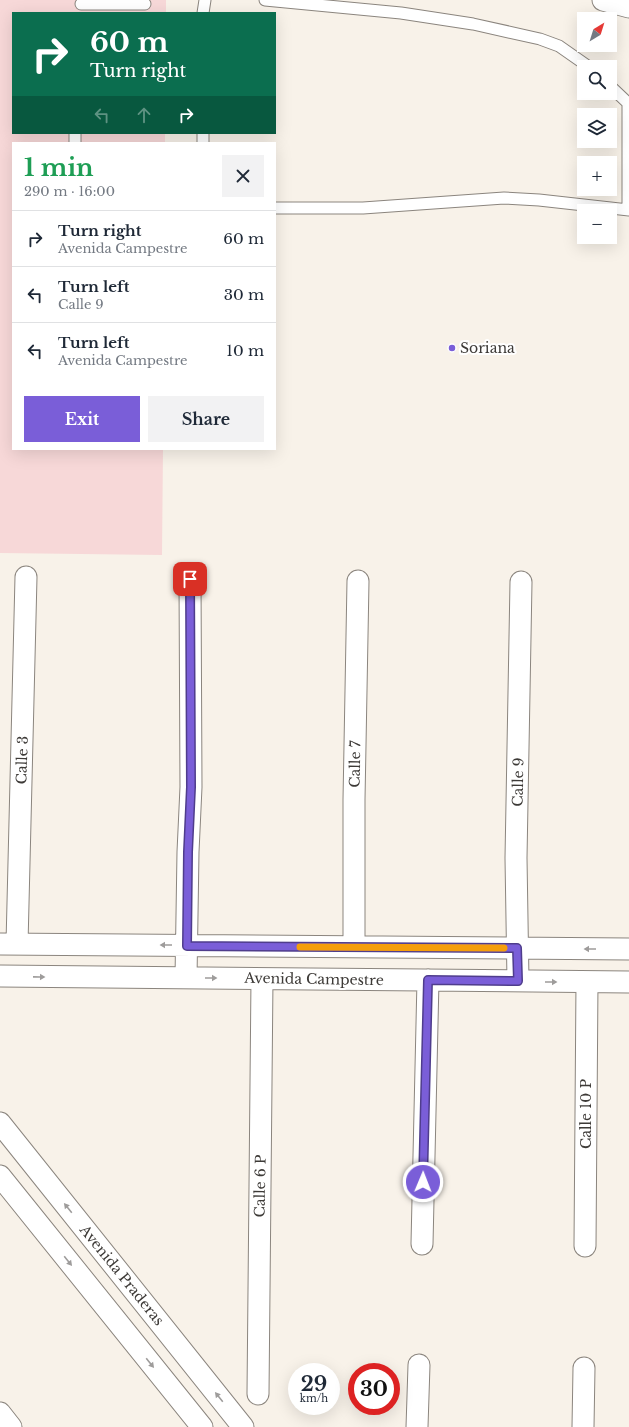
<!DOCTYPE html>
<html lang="en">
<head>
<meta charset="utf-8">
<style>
  :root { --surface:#fff; --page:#f2f2f3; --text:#1f2937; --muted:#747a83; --line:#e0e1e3; --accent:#7a5ed8 }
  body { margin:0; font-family:"Libre Baskerville",serif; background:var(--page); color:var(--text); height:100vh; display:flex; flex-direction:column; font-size:15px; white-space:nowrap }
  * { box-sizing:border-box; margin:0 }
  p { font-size:13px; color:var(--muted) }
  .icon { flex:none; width:22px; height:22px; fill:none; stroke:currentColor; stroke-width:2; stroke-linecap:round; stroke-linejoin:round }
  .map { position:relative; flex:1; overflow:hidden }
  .drawer { position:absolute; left:12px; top:142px; width:264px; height:308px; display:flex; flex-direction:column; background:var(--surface); border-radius:0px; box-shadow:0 4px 16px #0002 }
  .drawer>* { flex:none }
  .banner { position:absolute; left:12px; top:12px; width:264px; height:122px; border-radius:0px; box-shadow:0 4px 16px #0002; background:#0b6e4f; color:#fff; overflow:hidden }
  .needle { width:26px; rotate:38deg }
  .controls { position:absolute; left:577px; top:12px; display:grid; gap:8px }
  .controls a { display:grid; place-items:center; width:40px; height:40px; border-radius:0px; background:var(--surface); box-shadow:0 4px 16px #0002; font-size:20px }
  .speed { position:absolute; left:288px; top:1363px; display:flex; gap:8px; font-size:20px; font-weight:700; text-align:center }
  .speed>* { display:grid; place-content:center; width:52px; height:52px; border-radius:50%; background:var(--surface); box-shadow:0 4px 16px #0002; line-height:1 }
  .speed small { font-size:10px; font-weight:400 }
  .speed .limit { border:6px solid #d22; background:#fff; color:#111 }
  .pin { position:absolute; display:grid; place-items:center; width:34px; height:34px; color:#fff; margin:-17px; border-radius:8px; box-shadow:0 2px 6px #0006 }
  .me { position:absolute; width:44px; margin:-22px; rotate:1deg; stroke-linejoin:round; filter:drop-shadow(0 0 3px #0008) }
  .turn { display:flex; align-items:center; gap:14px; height:84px; padding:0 12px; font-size:18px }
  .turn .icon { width:52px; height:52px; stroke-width:2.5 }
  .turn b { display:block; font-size:28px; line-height:34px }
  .lanes { display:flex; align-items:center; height:38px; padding:0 12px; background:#0003; justify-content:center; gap:20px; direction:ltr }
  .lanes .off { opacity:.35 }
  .round { display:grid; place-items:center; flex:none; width:42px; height:42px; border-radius:0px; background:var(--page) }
  .overview { display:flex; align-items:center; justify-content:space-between; height:68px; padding:0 12px }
  h1 { font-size:24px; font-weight:700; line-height:30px; color:#1e9e55 }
  .action { display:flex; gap:8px; margin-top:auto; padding:8px 12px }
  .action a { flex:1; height:46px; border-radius:0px; background:var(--accent); color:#fff; font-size:16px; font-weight:700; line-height:46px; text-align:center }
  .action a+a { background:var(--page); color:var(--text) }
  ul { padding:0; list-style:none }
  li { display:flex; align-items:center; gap:12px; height:56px; padding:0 12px; border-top:1px solid var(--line) }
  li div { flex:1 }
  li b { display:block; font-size:15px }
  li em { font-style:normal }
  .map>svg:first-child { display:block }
  .green { fill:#f7d8d8 }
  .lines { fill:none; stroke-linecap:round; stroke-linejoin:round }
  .service-casing { stroke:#8b857e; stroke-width:13 }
  .minor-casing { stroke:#8b857e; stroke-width:23 }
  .tertiary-casing { stroke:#8b857e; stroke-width:24 }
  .service { stroke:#fff; stroke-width:11 }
  .minor { stroke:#fff; stroke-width:21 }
  .tertiary { stroke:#fff; stroke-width:22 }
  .oneway { fill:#9e9c9b }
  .route-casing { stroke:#4f3d8c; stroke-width:10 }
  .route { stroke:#7a5ed8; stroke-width:7 }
  .slow { stroke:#f59e0b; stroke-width:7 }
  .poi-dot { fill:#7a5ed8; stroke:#fff; stroke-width:1.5 }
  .labels { text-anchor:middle; stroke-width:4; stroke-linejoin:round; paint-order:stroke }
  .poi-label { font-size:14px; fill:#3d3a37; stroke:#fff; text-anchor:start }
  .street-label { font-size:14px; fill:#3d3a37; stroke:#fff }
</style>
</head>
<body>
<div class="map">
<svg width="629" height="1427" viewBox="0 0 629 1427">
  <rect width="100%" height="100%" fill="#f8f2e9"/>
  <!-- green -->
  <path class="green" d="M0,0h166v13h-153v120h152v10h-152v306h150l-1,106 -162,-2z"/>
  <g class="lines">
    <defs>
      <path id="service" d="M265,0l136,13 72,11 67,15 19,7 30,21
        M81,4h64
        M203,13l2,-13
        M610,86l19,18
        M75,143v-10
        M203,143v-10
        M275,208h88l141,-10 35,2 90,10
        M628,210v-107"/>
      <path id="minor" d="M603,0l26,7
        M0,944l629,5
        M17,944l9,-367
        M354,947v-147l4,-219
        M0,976l629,6
        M186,978l2,-126 3,-65 -1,-208
        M518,981l-2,-123 5,-276
        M0,1123l243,304
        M0,1176l202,251
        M422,1244l6,-264
        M585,1246l2,-264
        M258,1394l4,-415
        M0,1413l11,14
        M417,1427l2,-62
        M583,1427l1,-59"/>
      <path id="tertiary" d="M626,0l3,3"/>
    </defs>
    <!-- service casing -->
    <use href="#service" class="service-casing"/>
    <!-- minor casing -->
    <use href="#minor" class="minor-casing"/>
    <!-- tertiary casing -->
    <use href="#tertiary" class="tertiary-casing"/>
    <!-- service -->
    <use href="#service" class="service"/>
    <!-- minor -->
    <use href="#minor" class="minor"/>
    <!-- tertiary -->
    <use href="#tertiary" class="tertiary"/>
  </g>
  <!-- one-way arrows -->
  <defs><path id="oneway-solid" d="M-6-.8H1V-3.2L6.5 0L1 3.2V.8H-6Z"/></defs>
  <g class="oneway">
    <use href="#oneway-solid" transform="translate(166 945) rotate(-180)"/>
    <use href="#oneway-solid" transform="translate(590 949) rotate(-180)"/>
    <use href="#oneway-solid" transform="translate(39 977) rotate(1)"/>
    <use href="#oneway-solid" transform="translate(211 978)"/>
    <use href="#oneway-solid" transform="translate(551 982)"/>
    <use href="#oneway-solid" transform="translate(68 1208) rotate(-129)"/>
    <use href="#oneway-solid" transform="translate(68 1261) rotate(51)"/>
    <use href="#oneway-solid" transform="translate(150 1363) rotate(51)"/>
    <use href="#oneway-solid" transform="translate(219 1397) rotate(-129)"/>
  </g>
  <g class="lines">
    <defs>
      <path id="route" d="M190,579l1,208 -3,65 -1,94 330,2 1,33 -90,-1 -5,202"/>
    </defs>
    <!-- route casing -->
    <use href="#route" class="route-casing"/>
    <!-- route -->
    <use href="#route" class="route"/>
    <!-- slow -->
    <path class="slow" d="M300,947l204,1"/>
  </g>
  <!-- markers -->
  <circle class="poi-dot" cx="452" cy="348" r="4"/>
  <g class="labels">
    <!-- poi labels -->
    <g class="poi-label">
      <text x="460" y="353">Soriana</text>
    </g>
    <!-- street labels -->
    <g class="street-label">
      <text transform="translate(22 760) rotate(-88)" y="5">Calle 3</text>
      <text transform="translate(355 764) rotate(-89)" y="5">Calle 7</text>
      <text transform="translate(518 782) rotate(-89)" y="5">Calle 9</text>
      <text transform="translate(314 979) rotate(1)" y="5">Avenida Campestre</text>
      <text transform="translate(586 1114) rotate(-90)" y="5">Calle 10 P</text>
      <text transform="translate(260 1186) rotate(-89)" y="5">Calle 6 P</text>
      <text transform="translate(122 1275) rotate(51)" y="5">Avenida Praderas</text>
    </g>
  </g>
</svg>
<div class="controls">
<a><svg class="needle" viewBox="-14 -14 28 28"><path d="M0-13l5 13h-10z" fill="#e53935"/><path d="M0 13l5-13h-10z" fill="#747a83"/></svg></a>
<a><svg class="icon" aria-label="search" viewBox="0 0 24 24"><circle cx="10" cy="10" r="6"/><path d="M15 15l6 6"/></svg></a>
<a><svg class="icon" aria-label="layers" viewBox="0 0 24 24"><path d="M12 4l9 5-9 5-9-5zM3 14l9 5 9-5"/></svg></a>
<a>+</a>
<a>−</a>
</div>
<div class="speed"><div>29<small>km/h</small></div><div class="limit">30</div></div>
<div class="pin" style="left:190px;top:579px;background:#d93025"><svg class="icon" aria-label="arrive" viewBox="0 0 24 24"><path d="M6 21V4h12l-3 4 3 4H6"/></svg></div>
<svg class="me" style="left:423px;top:1182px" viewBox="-20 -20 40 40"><circle r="17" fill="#7a5ed8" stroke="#fff" stroke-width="3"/><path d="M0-11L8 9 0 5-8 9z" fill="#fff"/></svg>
<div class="banner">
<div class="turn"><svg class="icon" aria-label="right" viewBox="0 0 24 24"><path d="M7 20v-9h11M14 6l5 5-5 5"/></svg><div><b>60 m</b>Turn right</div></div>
<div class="lanes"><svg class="icon off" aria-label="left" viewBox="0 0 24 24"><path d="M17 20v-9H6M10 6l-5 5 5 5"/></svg><svg class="icon off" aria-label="ahead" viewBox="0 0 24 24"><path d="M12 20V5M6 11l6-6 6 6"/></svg><svg class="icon" aria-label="right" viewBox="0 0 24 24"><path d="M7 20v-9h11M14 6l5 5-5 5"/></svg></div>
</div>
<section class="drawer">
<div class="overview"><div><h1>1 min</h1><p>290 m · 16:00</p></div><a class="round"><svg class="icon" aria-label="close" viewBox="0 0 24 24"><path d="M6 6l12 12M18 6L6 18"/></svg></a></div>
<ul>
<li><svg class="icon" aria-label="right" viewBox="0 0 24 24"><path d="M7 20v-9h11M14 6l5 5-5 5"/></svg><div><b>Turn right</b><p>Avenida Campestre</p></div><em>60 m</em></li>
<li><svg class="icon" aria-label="left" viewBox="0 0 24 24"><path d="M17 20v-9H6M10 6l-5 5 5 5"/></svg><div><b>Turn left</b><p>Calle 9</p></div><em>30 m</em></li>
<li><svg class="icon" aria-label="left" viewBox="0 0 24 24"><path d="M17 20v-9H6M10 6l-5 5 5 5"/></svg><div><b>Turn left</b><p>Avenida Campestre</p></div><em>10 m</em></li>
</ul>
<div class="action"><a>Exit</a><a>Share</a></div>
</section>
</div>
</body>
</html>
